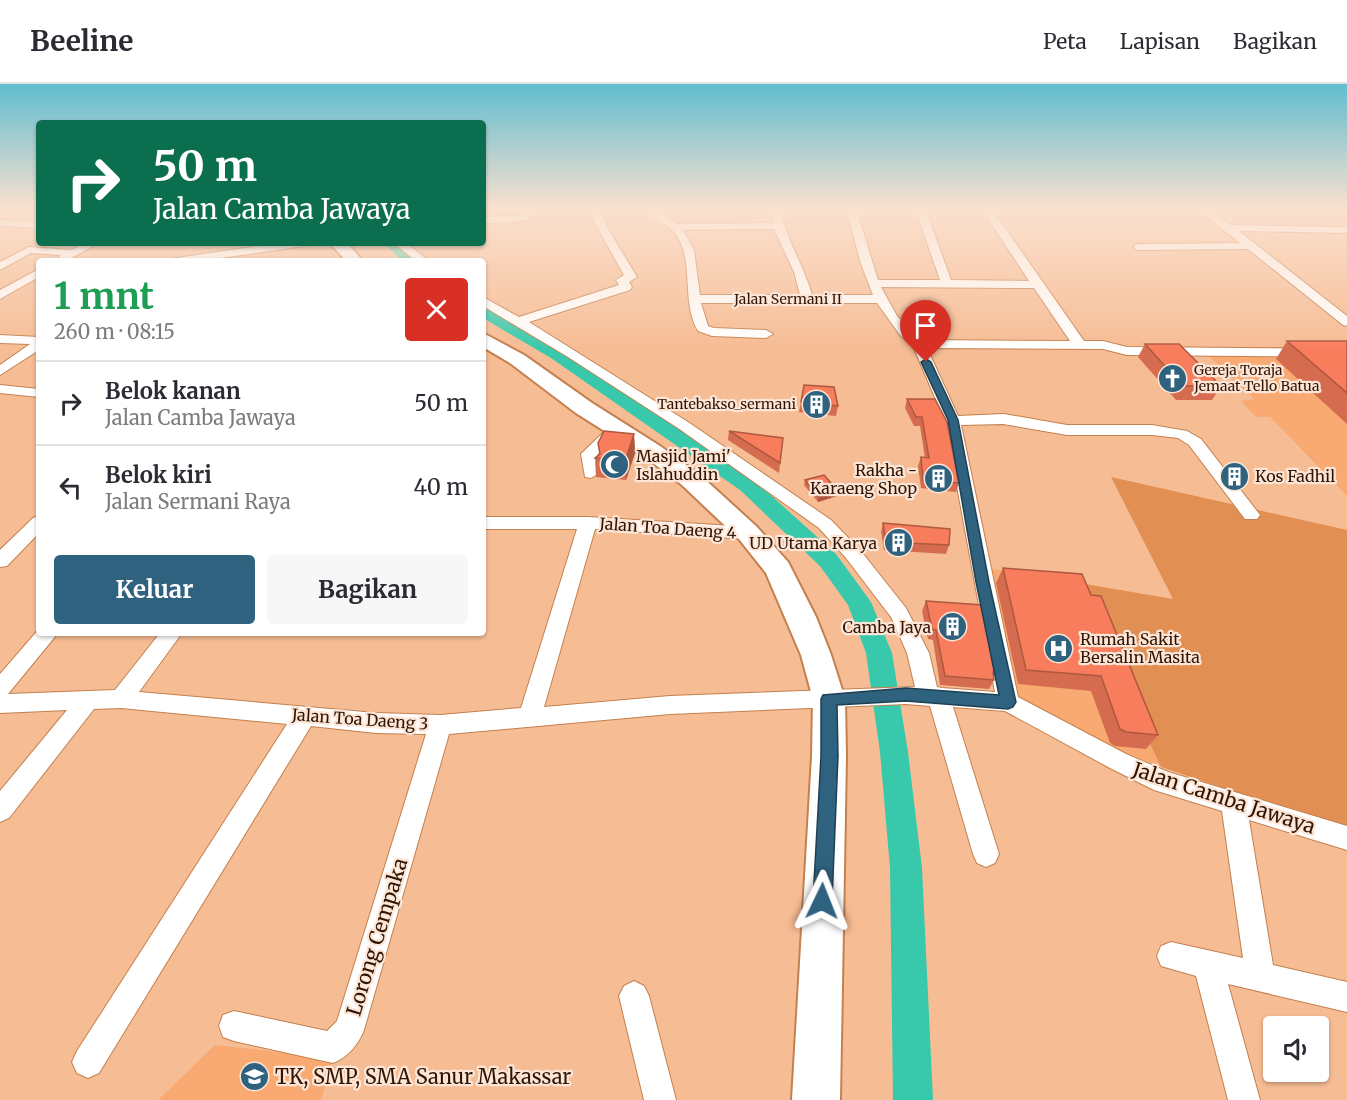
<!DOCTYPE html>
<html lang="id">
<head>
<meta charset="utf-8">
<style>
  :root { --surface:#fff; --page:#f7f7f7; --text:#2b2b33; --muted:#7c7c81; --line:#e1e1e2; --accent:#2f627f }
  body { margin:0; font-family:Merriweather,serif; background:var(--page); color:var(--text); height:100vh; display:flex; flex-direction:column; font-size:22px; white-space:nowrap }
  * { box-sizing:border-box; margin:0 }
  p { font-size:20px; color:var(--muted) }
  .icon { flex:none; width:33px; height:33px; fill:none; stroke:currentColor; stroke-width:2; stroke-linecap:round; stroke-linejoin:round }
  .map { position:relative; flex:1; overflow:hidden }
  .panel { position:absolute; left:36px; top:174px; width:450px; height:378px; display:flex; flex-direction:column; background:var(--surface); border-radius:6px; box-shadow:0 2px 4px #0004 }
  .panel>* { flex:none }
  .top-card { position:absolute; left:36px; top:36px; width:450px; height:126px; border-radius:6px; box-shadow:0 2px 4px #0004; background:#0b6e4f; color:#fff; overflow:hidden }
  .controls { position:absolute; left:1263px; top:932px; display:grid; gap:12px }
  .controls a { display:grid; place-items:center; width:66px; height:66px; border-radius:6px; background:var(--surface); box-shadow:0 2px 4px #0004; font-size:30px }
  .pin { position:absolute; display:grid; place-items:center; width:51px; height:51px; color:#fff; margin:-62px -26px; border-radius:50% 50% 50% 0; rotate:-45deg; box-shadow:0 0 6px #0007 }
  .pin .icon { rotate:45deg }
  .me { position:absolute; width:66px; margin:-33px; rotate:2deg; stroke-linejoin:round; filter:drop-shadow(0 0 4px #0008) }
  .turn { display:flex; align-items:center; gap:21px; height:126px; padding:0 18px; font-size:27px }
  .turn .icon { width:78px; height:78px; stroke-width:2.5 }
  .turn b { display:block; font-size:42px; line-height:51px }
  .round { display:grid; place-items:center; flex:none; width:63px; height:63px; border-radius:6px; background:var(--page) }
  .summary { display:flex; align-items:center; justify-content:space-between; height:102px; padding:0 18px }
  h1 { font-size:36px; font-weight:700; line-height:45px; color:#1e9e55 }
  .action { display:flex; gap:12px; margin-top:auto; padding:12px 18px }
  .action a { flex:1; height:69px; border-radius:6px; background:var(--accent); color:#fff; font-size:24px; font-weight:700; line-height:69px; text-align:center }
  .action a+a { background:var(--page); color:var(--text) }
  ul { padding:0; list-style:none }
  li { display:flex; align-items:center; gap:18px; height:84px; padding:0 18px; border-top:2px solid var(--line) }
  li div { flex:1 }
  li b { display:block; font-size:22px }
  li em { font-style:normal }
  header { display:flex; align-items:center; gap:36px; box-sizing:border-box; height:84px; padding:0 30px; background:var(--surface); border-bottom:2px solid var(--line) }
  header strong { font-size:28px }
  nav { display:flex; gap:33px; margin-inline-start:auto; font-size:21px }
  .map>svg:first-child { display:block }
  .built { fill:#f8aa72 }
  .green { fill:#e18f53 }
  .lines { fill:none; stroke-linecap:round; stroke-linejoin:round }
  .canal { fill:#38c9ac; fill-rule:evenodd }
  .street-casing { stroke:#c4804e; stroke-width:2 }
  .secondary-casing { stroke:#c4804e; stroke-width:4 }
  .street { fill:#fff; fill-rule:evenodd }
  .secondary { fill:#fff; fill-rule:evenodd }
  .wall { fill:#d56c4f }
  .shaded-wall { fill:#ae5840 }
  .building { fill:#f87d5c; stroke:#ae5840; stroke-width:1.5 }
  .route { fill:#2f627f; stroke:#1f4053; stroke-width:1.5 }
  .labels { text-anchor:middle; stroke-width:4.5; stroke-linejoin:round; paint-order:stroke }
  .far-street-label { font-size:14px; fill:#301602; stroke:#fde6d7 }
  .far-poi-label { font-size:14px; fill:#301602; stroke:#fde6d7; text-anchor:start }
  .poi-label { font-size:16px; fill:#301602; stroke:#fde6d7; text-anchor:start }
  .street-label { font-size:16px; fill:#301602; stroke:#fde6d7 }
  .near-street-label { font-size:20px; fill:#301602; stroke:#fde6d7 }
  .near-poi-label { font-size:20px; fill:#301602; stroke:#fde6d7; text-anchor:start }
</style>
</head>
<body>
<header>
<strong>Beeline</strong>
<nav><a>Peta</a><a>Lapisan</a><a>Bagikan</a></nav>
</header>
<div class="map">
<svg width="1347" height="1016" viewBox="0 0 1347 1016">
  <rect width="100%" height="100%" fill="#f6bc94"/>
  <!-- built -->
  <path class="built" d="M1199,263h148v149l-77,-79h-14l-15,-16 13,-2z
    M988,484l85,14 88,185 -68,-28 -88,-50z
    M215,961l118,13 -12,42h-163z"/>
  <!-- green -->
  <path class="green" d="M1111,393l236,53v295l-28,-5 -158,-53 -88,-185 100,17z"/>
  <g class="lines">
    <!-- canal -->
    <path class="canal" d="M384,159h15l18,18h-15z
      M483,223l80,43 191,130 82,74 35,48 21,51 16,99 14,116 11,232h-40l-3,-232 -10,-116 -14,-99 -18,-48 -28,-39 -80,-76 -189,-132 -68,-40z"/>
    <defs>
      <path id="street" d="M522,124h10l-5,13 -44,2v-6l36,-1z
        M589,124h10l9,21 29,48 -8,5 3,5 -2,3 -101,32 159,100 143,98 29,30 46,58 23,45 8,34 5,1 53,4 -50,-271 -32,-75 -13,-11 -23,-32h-176l7,23 6,2 52,2 7,4 -7,4 -54,-2 -14,-5c-18,-30 -2,-72 -24,-99 -10,-11 -25,-14 -35,-24h12l26,16 96,-1 -2,-15h10c4,31 23,57 31,87h61l-12,-31 -15,-56h10l22,72h62l-25,-72h10l26,72 78,1 -48,-73h10l93,133h19l24,6 220,2v8l-220,-2 -24,-6 -176,-1 31,68 46,-2 63,11h85l35,6 14,8 59,76 -3,4h-12l-56,-74 -11,-7 -26,-3h-85l-64,-11 -42,1 57,272 108,57 42,18 179,54v24l-98,-30 24,145 74,17v30l-119,-28 32,116h-32l-32,-124 -35,-10 -4,-10 4,-10 10,-4 72,16 -21,-147 -68,-21 -44,-22 -105,-57 -52,-4 46,147 -4,9 -9,4 -9,-4 -4,-9 -43,-148 -24,-2 -236,10 -221,20 -85,296c-6,15 -16,27 -31,33l-99,-22 -11,-4 -4,-11 4,-11 11,-4 93,20 10,-10 89,-287 -50,-1 -65,-7 -212,347 -11,5 -11,-5 -5,-11 5,-11 210,-327 -166,-16 -27,1 -85,109 -9,4v-31l67,-81 -67,3v-39l39,-45v4h19l-50,61 107,-4 45,-57h22l-43,59 237,21 64,2 81,-7 56,-179h-94v-12h105l160,10 6,2 3,4 -3,4 -6,2 -153,-10 -51,178 126,-11 245,-9 -8,-34 -16,-36 -45,-59 -27,-30 -141,-100 -110,-71 -85,-51v-9l36,20 100,-32 -3,-5 8,-5 -26,-46zM774,145l20,43 6,23h-100l-6,-45 -11,-20zM881,203l153,1 36,53 -148,-1 -25,-24z
        M1195,124c16,0 23,11 38,17l114,2v6l-108,-2 108,85v10l-4,-1 -95,-76 -110,1 -5,-3 5,-3 102,-1z
        M0,136l39,2v6l-39,-2z
        M85,159h13l-30,17h-8l-2,-2 3,-3 -30,-2 -31,17v-8l29,-15 43,3z
        M281,159h28l-5,3 -104,15h-30l6,-3z
        M394,159h12l23,18h-13z
        M39,185v8l-39,22v-9z
        M0,251l39,2v13l-39,25v-10l30,-21 -30,-1z
        M0,301l39,4v8l-39,-4z
        M616,339l8,5 -27,27 2,18 -8,5 -6,-1 -4,-23 30,-29z
        M39,432v17l-32,33 -7,1v-17l33,-32z
        M634,897l10,5 5,10 27,104h-32l-25,-104 5,-10z"/>
      <path id="secondary" d="M330,159h17l16,18h-17z
        M483,249l41,22 68,48 68,43 40,29 57,52 31,35 28,55 15,38 14,44 1,57 -6,344h-48l20,-344 1,-57 -12,-44 -35,-82 -27,-34 -57,-54 -38,-29 -68,-43 -66,-50 -27,-16z"/>
    </defs>
    <!-- street casing -->
    <use href="#street" class="street-casing"/>
    <!-- secondary casing -->
    <use href="#secondary" class="secondary-casing"/>
    <!-- street -->
    <use href="#street" class="street"/>
    <!-- secondary -->
    <use href="#secondary" class="secondary"/>
  </g>
  <!-- wall -->
  <path class="wall" d="M1287,257h60v83l-71,-65z
    M1145,260l76,42 -9,14h-36l-38,-43z
    M804,301l34,21 -2,10 -37,-4z
    M907,315h28l24,84 -3,9 -35,-4 -3,-22 3,-9 4,1 -5,-32h-6l-9,-18z
    M729,347l54,7 -4,35 -51,-33z
    M634,350l1,19 -9,27 -30,-3 -1,-19 4,-4z
    M805,396l32,16 -19,6 -14,-17z
    M883,439l66,22 -3,9 -62,-4 -3,-18z
    M1003,484l88,27 67,140 -12,14 -31,-3 -5,-3 -19,-52 -73,-7 -22,-101z
    M926,517l70,71 -2,5v3l-5,9 -49,-4 -7,-45 -5,-1 -6,-28z"/>
  <!-- shaded-wall -->
  <path class="shaded-wall" d="M634,350l1,19 -9,27 -1,-19z
    M838,407l-1,5 -19,6 1,-5z"/>
  <!-- building -->
  <path class="building" d="M1287,257h60v52z
    M1145,260h34l42,42h-38z
    M804,301l30,2 4,19 -37,-4z
    M907,315h28l12,23 12,61 -36,-3 -2,-23 8,1 -7,-41h-6z
    M604,347l30,3 -9,27 -30,-3 5,-4 -2,-11z
    M729,347l54,7 -3,25z
    M824,391l14,16 -19,6 -14,-17z
    M883,439l67,6 -1,16 -63,-3z
    M1003,484l79,6 9,21 10,1 57,139 -32,-3 -6,-3 -19,-53 -75,-6z
    M926,517l57,4 13,67h-3l1,8 -49,-4 -9,-46 -4,-1z"/>
  <!-- sky -->
  <linearGradient id="sky" x2="0" y2="1"><stop stop-color="#61bcd0"/><stop offset="0.47" stop-color="#fbe1cf"/><stop offset="1" stop-color="#fbe1cf" stop-opacity="0"/></linearGradient>
  <rect width="1347" height="266" fill="url(#sky)"/>
  <!-- route -->
  <path class="route" d="M926,275l5,3 27,58 31,162 27,120 -3,5 -5,2 -102,-8 -69,4 1,51 -6,145 -3,7 -7,3 -6,-3 -3,-7 8,-145v-57l2,-4 83,-7 93,7 -23,-113 -28,-162 -27,-58z"/>
  <!-- icons -->
  <defs>
    <symbol id="church-disc" viewBox="-11 -11 22 22"><circle r="9.5" fill="#2f627f" stroke="#fde6d7"/><path d="M-1.2-6h2.4v3.5h3.3v2.4h-3.3V6h-2.4V-.1h-3.3v-2.4h3.3Z" fill="#fff"/></symbol>
    <symbol id="building-disc" viewBox="-11 -11 22 22"><circle r="9.5" fill="#2f627f" stroke="#fde6d7"/><path d="M-4-6H4V6H1V3H-1V6H-4ZM-2.5-4.3h1.7v1.8h-1.7ZM.8-4.3h1.7v1.8H.8ZM-2.5-1h1.7V.8h-1.7ZM.8-1h1.7V.8H.8Z" fill="#fff"/></symbol>
    <symbol id="mosque-disc" viewBox="-11 -11 22 22"><circle r="9.5" fill="#2f627f" stroke="#fde6d7"/><path d="M3.5-4.9A6 6 0 1 0 3.5 4.9A5 5 0 1 1 3.5-4.9Z" fill="#fff"/></symbol>
    <symbol id="hospital-disc" viewBox="-11 -11 22 22"><circle r="9.5" fill="#2f627f" stroke="#fde6d7"/><path d="M-5-5h3v3.5h4V-5h3V5h-3V1.5h-4V5h-3Z" fill="#fff"/></symbol>
    <symbol id="school-disc" viewBox="-11 -11 22 22"><circle r="9.5" fill="#2f627f" stroke="#fde6d7"/><path d="M0-5L7-2L0 1L-7-2ZM-4 1L0 2.5L4 1V4Q0 6-4 4Z" fill="#fff"/></symbol>
  </defs>
  <g fill-rule="evenodd">
    <use href="#church-disc" x="1156" y="278" width="33" height="33"/>
    <use href="#building-disc" x="800" y="304" width="33" height="33"/>
    <use href="#mosque-disc" x="598" y="364" width="33" height="33"/>
    <use href="#building-disc" x="1218" y="376" width="33" height="33"/>
    <use href="#building-disc" x="922" y="378" width="33" height="33"/>
    <use href="#building-disc" x="882" y="442" width="33" height="33"/>
    <use href="#building-disc" x="936" y="526" width="33" height="33"/>
    <use href="#hospital-disc" x="1042" y="548" width="33" height="33"/>
    <use href="#school-disc" x="238" y="976" width="33" height="33"/>
  </g>
  <g class="labels">
    <!-- far-street labels -->
    <g class="far-street-label">
      <text x="788" y="220">Jalan Sermani II</text>
    </g>
    <!-- far-poi labels -->
    <g class="far-poi-label">
      <text x="1194" y="291">Gereja Toraja<tspan x="1194" dy="16">Jemaat Tello Batua</tspan></text>
      <text x="796" y="325" text-anchor="end">Tantebakso_sermani</text>
    </g>
    <!-- poi labels -->
    <g class="poi-label">
      <text x="636" y="378">Masjid Jami'<tspan x="636" dy="18">Islahuddin</tspan></text>
      <text x="917" y="392" text-anchor="end">Rakha -<tspan x="917" dy="18">Karaeng Shop</tspan></text>
      <text x="1255" y="398">Kos Fadhil</text>
      <text x="877" y="465" text-anchor="end">UD Utama Karya</text>
      <text x="931" y="549" text-anchor="end">Camba Jaya</text>
      <text x="1080" y="561">Rumah Sakit<tspan x="1080" dy="18">Bersalin Masita</tspan></text>
    </g>
    <!-- street labels -->
    <g class="street-label">
      <text transform="translate(668 444) rotate(4)" y="6">Jalan Toa Daeng 4</text>
      <text transform="translate(360 635) rotate(4)" y="6">Jalan Toa Daeng 3</text>
    </g>
    <!-- near-street labels -->
    <g class="near-street-label">
      <text transform="translate(1224 714) rotate(18)" y="7">Jalan Camba Jawaya</text>
      <text transform="translate(377 853) rotate(-73)" y="7">Lorong Cempaka</text>
    </g>
    <!-- near-poi labels -->
    <g class="near-poi-label">
      <text x="275" y="1000">TK, SMP, SMA Sanur Makassar</text>
    </g>
  </g>
</svg>
<div class="controls">
<a><svg class="icon" aria-label="sound" viewBox="0 0 24 24"><path d="M4 9h4l5-4v14l-5-4H4zM17 9q2 3 0 6"/></svg></a>
</div>
<div class="pin" style="left:926px;top:278px;background:#d93025"><svg class="icon" aria-label="arrive" viewBox="0 0 24 24"><path d="M6 21V4h12l-3 4 3 4H6"/></svg></div>
<svg class="me" style="left:822px;top:817px" viewBox="-20 -20 40 40"><path d="M0-17L14 15 0 8-14 15z" fill="#2f627f" stroke="#fff" stroke-width="4"/></svg>
<div class="top-card">
<div class="turn"><svg class="icon" aria-label="right" viewBox="0 0 24 24"><path d="M7 20v-9h11M14 6l5 5-5 5"/></svg><div><b>50 m</b>Jalan Camba Jawaya</div></div>
</div>
<section class="panel">
<div class="summary"><div><h1>1 mnt</h1><p>260 m · 08:15</p></div><a class="round" style="background:#d93025;color:#fff"><svg class="icon" aria-label="close" viewBox="0 0 24 24"><path d="M6 6l12 12M18 6L6 18"/></svg></a></div>
<ul>
<li><svg class="icon" aria-label="right" viewBox="0 0 24 24"><path d="M7 20v-9h11M14 6l5 5-5 5"/></svg><div><b>Belok kanan</b><p>Jalan Camba Jawaya</p></div><em>50 m</em></li>
<li><svg class="icon" aria-label="left" viewBox="0 0 24 24"><path d="M17 20v-9H6M10 6l-5 5 5 5"/></svg><div><b>Belok kiri</b><p>Jalan Sermani Raya</p></div><em>40 m</em></li>
</ul>
<div class="action"><a>Keluar</a><a>Bagikan</a></div>
</section>
</div>
</body>
</html>
